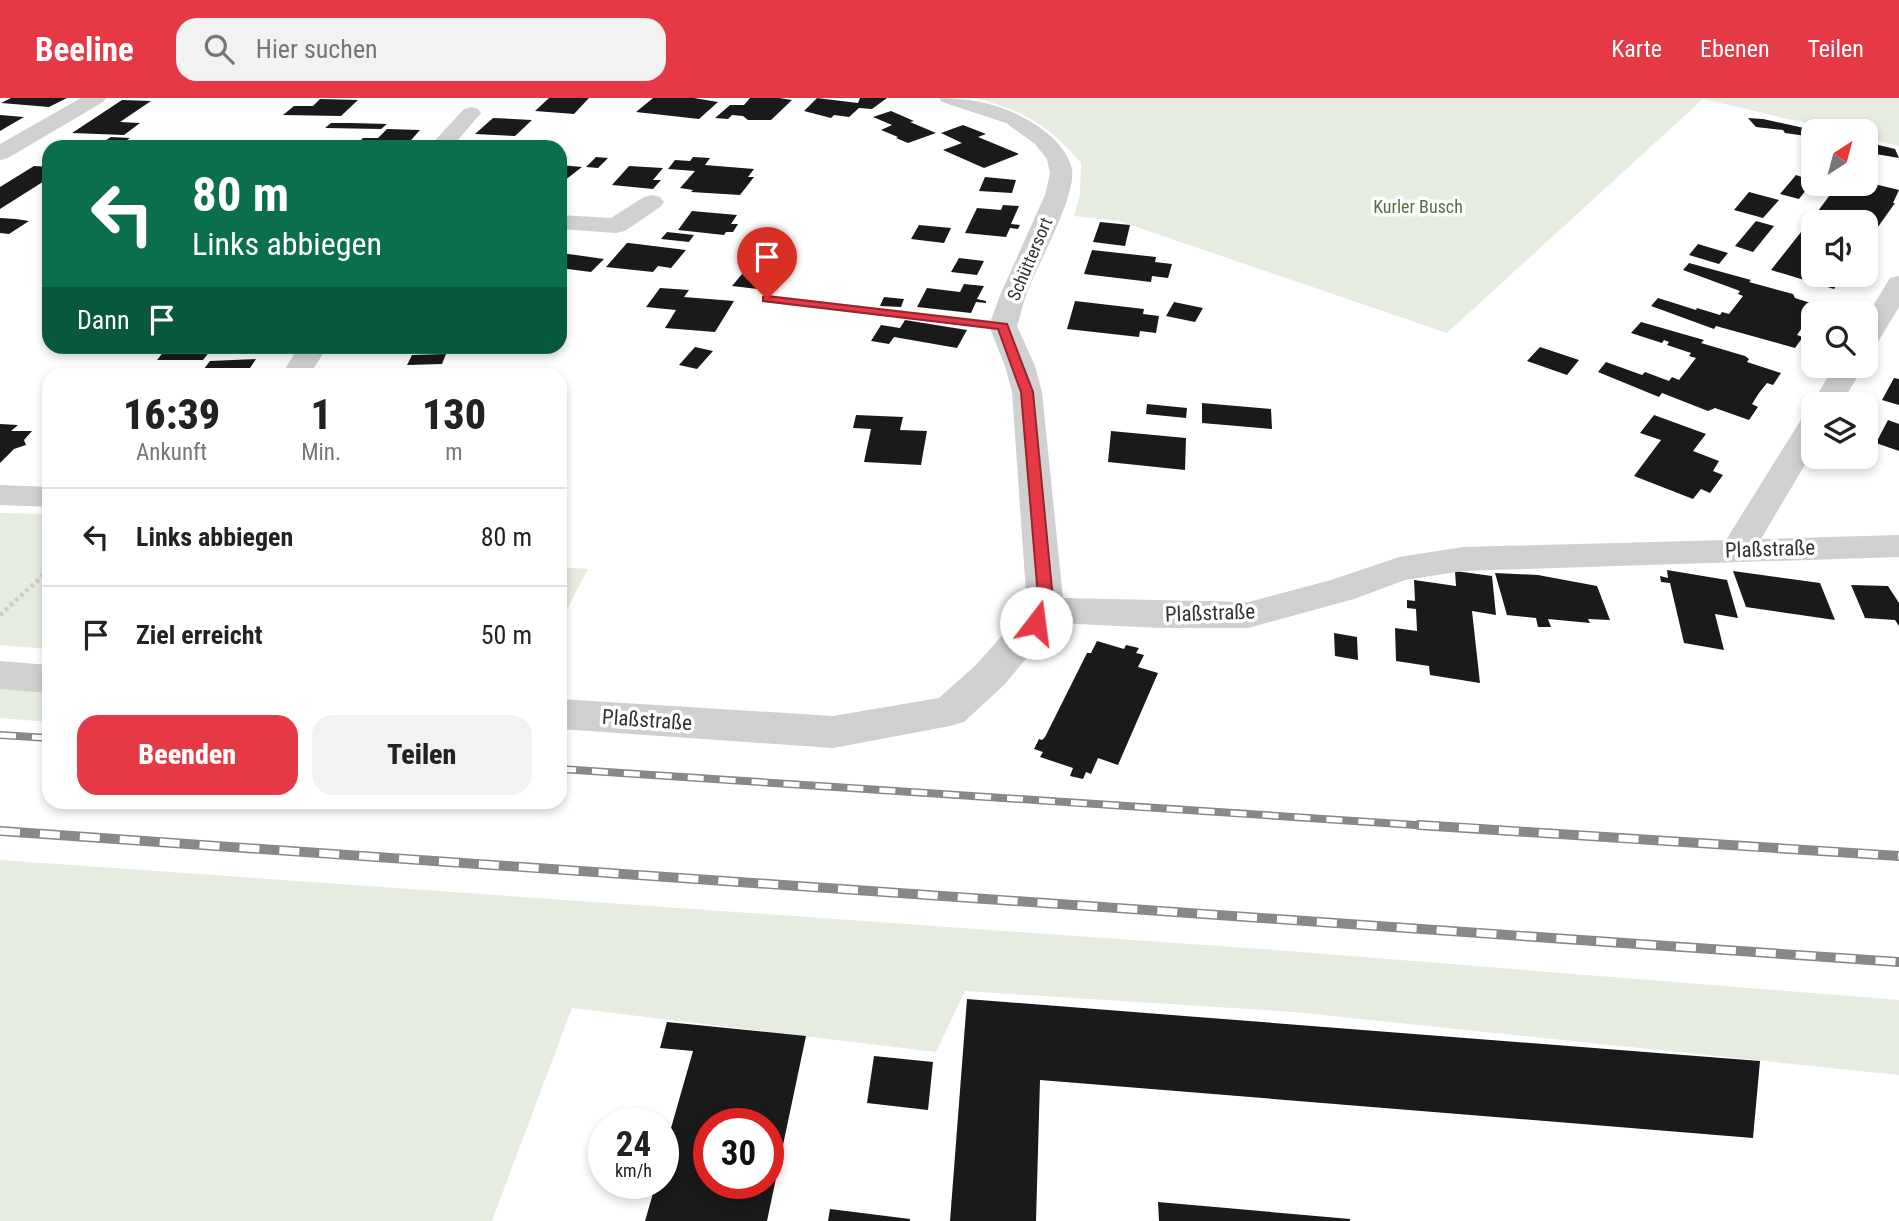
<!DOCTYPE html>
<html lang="de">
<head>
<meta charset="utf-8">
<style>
  :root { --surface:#fff; --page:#f2f2f2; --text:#222; --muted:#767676; --line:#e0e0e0; --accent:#e63946 }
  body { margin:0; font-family:"Roboto Condensed",sans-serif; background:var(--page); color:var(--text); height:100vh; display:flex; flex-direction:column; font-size:26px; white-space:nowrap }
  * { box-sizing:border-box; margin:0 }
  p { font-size:23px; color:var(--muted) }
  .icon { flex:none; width:38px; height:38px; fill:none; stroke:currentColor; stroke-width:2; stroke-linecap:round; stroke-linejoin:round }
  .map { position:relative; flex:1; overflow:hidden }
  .panel { position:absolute; left:42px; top:270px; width:525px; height:441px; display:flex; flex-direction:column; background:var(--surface); border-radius:21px; box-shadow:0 4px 10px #0003 }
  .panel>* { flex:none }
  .hud { position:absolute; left:42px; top:42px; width:525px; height:214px; border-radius:21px; box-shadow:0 4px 10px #0003; background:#0b6e4f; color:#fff; overflow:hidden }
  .needle { width:46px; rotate:36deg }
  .controls { position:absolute; left:1801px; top:21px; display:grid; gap:14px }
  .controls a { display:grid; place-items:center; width:77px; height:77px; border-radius:14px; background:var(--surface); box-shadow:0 4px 10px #0003; font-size:35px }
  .speed { position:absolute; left:588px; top:1010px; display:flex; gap:14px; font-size:35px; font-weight:700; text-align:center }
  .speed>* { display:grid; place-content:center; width:91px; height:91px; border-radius:50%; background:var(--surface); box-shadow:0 4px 10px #0003; line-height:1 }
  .speed small { font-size:18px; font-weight:400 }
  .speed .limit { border:10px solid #d22; background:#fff; color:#111 }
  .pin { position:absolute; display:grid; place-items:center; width:60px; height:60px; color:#fff; margin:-72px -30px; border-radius:50% 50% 50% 0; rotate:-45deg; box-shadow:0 0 7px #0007 }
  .pin .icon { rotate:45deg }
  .me { position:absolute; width:77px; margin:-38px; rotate:15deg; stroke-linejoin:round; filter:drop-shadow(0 0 5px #0008) }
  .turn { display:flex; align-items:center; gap:24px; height:147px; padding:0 35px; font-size:32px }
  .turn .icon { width:91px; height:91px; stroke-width:2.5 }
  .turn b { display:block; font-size:49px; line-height:60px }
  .then { display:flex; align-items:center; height:66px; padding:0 35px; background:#0003; gap:14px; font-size:26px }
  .eta { display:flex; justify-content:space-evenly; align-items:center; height:119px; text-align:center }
  .eta b { font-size:42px; font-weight:800; line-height:49px }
  .primary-button { display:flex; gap:14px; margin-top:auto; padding:14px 35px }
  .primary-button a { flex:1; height:80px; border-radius:21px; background:var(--accent); color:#fff; font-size:28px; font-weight:800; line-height:80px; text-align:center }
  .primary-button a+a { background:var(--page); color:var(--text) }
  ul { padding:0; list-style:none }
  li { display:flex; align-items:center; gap:21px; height:98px; padding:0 35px; border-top:2px solid var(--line) }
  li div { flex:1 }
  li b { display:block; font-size:26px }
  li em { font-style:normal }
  header { display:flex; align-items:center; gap:42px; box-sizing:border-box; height:98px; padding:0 35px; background:var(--accent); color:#fff }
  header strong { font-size:33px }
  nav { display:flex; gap:38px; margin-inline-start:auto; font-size:24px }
  .search { width:490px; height:63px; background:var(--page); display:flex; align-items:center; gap:18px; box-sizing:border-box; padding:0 24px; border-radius:21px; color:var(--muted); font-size:26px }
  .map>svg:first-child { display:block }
  .green { fill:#e6ecdf }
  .building { fill:#1a1a1a; fill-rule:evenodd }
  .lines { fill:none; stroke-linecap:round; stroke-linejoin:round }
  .path { stroke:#cdcdcd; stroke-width:4.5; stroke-dasharray:3.5 3.5; stroke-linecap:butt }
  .lane { fill:#d0d0d0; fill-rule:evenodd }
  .street { fill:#d0d0d0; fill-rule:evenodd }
  .rail-far1-casing { stroke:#888; stroke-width:8 }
  .rail-casing { stroke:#888; stroke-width:10 }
  .rail-far1 { stroke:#fff; stroke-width:5; stroke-dasharray:16; stroke-linecap:butt }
  .rail { stroke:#fff; stroke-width:7; stroke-dasharray:20; stroke-linecap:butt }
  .route { fill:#e63946; stroke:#96252e; stroke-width:2 }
  .labels { text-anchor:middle; stroke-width:7; stroke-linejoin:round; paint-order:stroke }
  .far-park-label { font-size:18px; fill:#56703f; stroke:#fff }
  .far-street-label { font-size:18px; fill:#333; stroke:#fff }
  .street-label { font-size:21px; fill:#333; stroke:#fff }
</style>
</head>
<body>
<header>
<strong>Beeline</strong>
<div class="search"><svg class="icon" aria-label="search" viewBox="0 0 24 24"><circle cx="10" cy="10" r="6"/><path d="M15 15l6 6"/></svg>Hier suchen</div>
<nav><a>Karte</a><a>Ebenen</a><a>Teilen</a></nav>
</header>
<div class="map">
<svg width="1899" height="1123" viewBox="0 0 1899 1123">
  <rect width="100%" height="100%" fill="#fff"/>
  <!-- green -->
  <path class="green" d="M976,0h923v48l-33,-8v-7h-27l-136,-32 -256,234 -328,-112 -45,-5 6,-21 1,-32c-32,-38 -58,-52 -105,-65z
    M0,415l49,1v135l-49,-4z
    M560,469l28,2 -28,54z
    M0,588l49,4v32l-49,-4z
    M0,762l1288,91 611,49v75l-605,-63 -329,-21 -29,61 -364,-44 -80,213h-492z"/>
  <!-- building -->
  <path class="building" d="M11,0h56l-18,9 -48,-4z
    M549,0h40l-15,16 -39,-3z
    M653,0h41l24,4 -19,17 -63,-7z
    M750,0h29l13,2 -21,20h-23l-5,-4 -11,-1 -4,4 -13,-1 15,-13h14z
    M817,0l41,5 2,-5h27l-15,11 -13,-1 -10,9 -15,-2 -3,3 -27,-7z
    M320,1l38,1 -17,16 -58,-1 11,-9h19z
    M122,2l29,1 -31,21 20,1 -16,12 -52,-2z
    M891,13l23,10 -4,1 26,11 -28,10 -12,-5 2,-1 -17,-7 11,-5 -19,-8z
    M0,17l24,2 -24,14z
    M493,20l39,2 -17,16 -40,-2z
    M1748,20l15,1 50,11v7l-28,-4 -2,-3 -27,-3z
    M331,25h20l36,1 -6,5 -56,-1z
    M963,27l23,9 -8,3 41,17 -35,14 -41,-18 19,-7 -21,-10z
    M387,31l33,1 -15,17h-51l9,-9h15z
    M111,39l19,1 -9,6 16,3h-42z
    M1866,44l29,7 4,9 -29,-5 -4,-3z
    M596,59l12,1 -10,10 -12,-1z
    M693,59l17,1 -5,7 49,4 -6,8h6l-14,18 -49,-3 2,-2 -13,-2 15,-17 -27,-2 7,-9 15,1z
    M560,67l22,2 -22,17z
    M34,68l15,1v11l-49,31v-22z
    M629,68l34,2 -10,12h8l-8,9 -41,-4z
    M1796,77l17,6 -14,18 -19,-5z
    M985,79l31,3 -4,13 -33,-2z
    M1866,84l33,8 -6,13h2l-20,28 -9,-3v-6h-23l-28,-7 23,-31z
    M1749,94l30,8 -16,18 -29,-8z
    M1003,107l16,1 -8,18 9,1 -2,4 -8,-1 -4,9 -41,-4 12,-25 24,2z
    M692,113l45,4 -6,9h7l-5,8h-7l-2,3 -46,-5z
    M0,120l16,1 13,2 -20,13 -9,-1z
    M1756,123l18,5 -21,26 -18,-6z
    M1100,124l30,3 -5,21 -32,-4z
    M919,127l32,3 -7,15 -33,-4z
    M1805,129l8,2v46h30l-9,14 -63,-19z
    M667,134l27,3 -5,7 -28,-3z
    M627,145h2l57,7 -15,18 -13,-2 -5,6 -47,-5z
    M1698,146l30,9 -9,11 -30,-9z
    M1092,152l64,7 -1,5 17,2 -4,14 -16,-2 -1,6 -67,-8z
    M560,155l16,2 28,4 -13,13 -31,-4z
    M959,160l25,3 -7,14 -26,-3z
    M1689,165l62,17 -2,2 44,12 2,4 28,9 -4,6 -9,3 -13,19 6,2 -8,11 -79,-22 -2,3 -63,-23 7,-8 38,12 1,-2 23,7 2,-3 7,2 14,-18 -5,-2 2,-3 -57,-21z
    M742,176l45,2 -13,15 -42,-5z
    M964,186l20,2 -7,13 9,2v2l-10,-1 -5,11 -54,-6 10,-19 33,4z
    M660,190l29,2 -5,7 50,4 -19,31 -50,-4 11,-18 -30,-3z
    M884,199l20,2 -3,8 -21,-1z
    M1075,203l69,8 -1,5 16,2 -3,17 -16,-2 -1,6 -72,-8z
    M1174,204l29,6 -8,14 -29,-6z
    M905,222l62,10 -10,18 -63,-11 -5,7 -18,-3 10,-16 19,3z
    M1641,224l63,18 -3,3 44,13 4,3 -2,3 34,11 -8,12 -6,-2 -8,10 -7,11 6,3 -9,13 -34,-12 -7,3 -46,-18 -3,4 -61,-25 8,-10 36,13 3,-3 24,9 3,-4 7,3 17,-22 -7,-2 2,-3 -24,-8 2,-3 -5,-2 -2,3 -31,-10z
    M695,249l18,4 -16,18 -18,-4z
    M1540,249l39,13 -12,15 -40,-14z
    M165,252h46l-8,10h-46z
    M446,256l-4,10 -35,1 5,-10z
    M256,261l-10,15h-46l10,-13z
    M407,271l-3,5h-63l2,-2z
    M1894,280l5,1v26l-17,-5z
    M1202,305l69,6 1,20 -70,-6z
    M1147,306l40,4 -1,10 -40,-4z
    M856,317l47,2 -3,13 27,1 -6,34 -57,-3 7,-33 -18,-1z
    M1654,317l52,19 -13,17 26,10 -6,10 10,4 -13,18 -9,-4 -8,10 -59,-23 27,-36 -21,-7z
    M1888,322l11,4v27l-23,-8z
    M0,326l18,1 -7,6h21l-8,9 2,5 -12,4 -14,14z
    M1111,333l75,7 -1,32 -77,-8z
    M1667,472l60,10 11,38 -23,-4 9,36 -40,-7 -14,-60 -9,-1 -1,-6 8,2z
    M1455,473l37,5 4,39 -24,-4 8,72 -50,-8 -1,-9 -33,-5 -1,-33 22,3 -1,-22 -9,-1v-8l8,1 -1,-21 42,6z
    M1733,473l87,12 15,37 -89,-13z
    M1495,475l43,2 59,11 13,34 -22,-1 2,4 -42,-4 3,8h-13l-2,-9 -29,-3z
    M1851,487l37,1 11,17v23l-4,-6 -30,-2z
    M1334,535l23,4 1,23 -23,-4z
    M1097,543l27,8 2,-4 13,3 -3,5 8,2 -6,12 20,6 -40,92 -20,-7 -7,16 -5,-2 -3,7 -13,-3 3,-8 -33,-11 3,-5 -9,-3 5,-10 3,1 3,-3 42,-84h4z
    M967,901l793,62 -7,77 -713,-58 -4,141h-86z
    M667,924l139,14 -39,185h-122l11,-38h7v-27l30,-105 -33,-3zM709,1026h59v59h-59z
    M874,958l59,6 -5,48 -61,-7z
    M1158,1104l192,17v2h-191z
    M830,1111l80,10v2h-82z"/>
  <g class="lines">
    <!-- path -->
    <path class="path" d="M0,517l49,-45"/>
    <!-- lane -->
    <path class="lane" d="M767,197l236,27 7,4 -7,4 -241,-28v-6z"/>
    <!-- street -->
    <path class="street" d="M81,0h25l-3,4 -95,56 -8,2v-16z
      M939,0c34,0 67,7 97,27 15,10 32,25 36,44 4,29 -35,96 -46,126 -3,10 -6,21 -9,31l18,40 7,26 21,206 185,4 83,-22 68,-23 64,-10 263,-7 76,-122 11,-2v35l-52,88 138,-4v22l-436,14 -58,9 -51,19 -106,29h-88l-104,-5 -52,62 -40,37 -14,4 -117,22 -273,-19v-30l273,17 106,-18 37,-33 51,-58 -15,-215 -7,-26 -16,-40 11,-31 45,-100 5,-22 -3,-14 -12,-15 -29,-21 -64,-21z
      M471,9l7,2 3,4 -29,34h-23l35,-38z
      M652,97l8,2 4,5 -4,5 -35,24 -9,2 -56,-4v-14l51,3 33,-21z
      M1899,178v31l-23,38 -10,2v-30l24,-39z
      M299,248h29l-18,28h-28z
      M1835,268h29l-23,38h-28v3l-2,-3z
      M0,387l49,2v20l-49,-2z
      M0,563l49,4v28l-49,-4z"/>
    <defs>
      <path id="rail-far1" d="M0,637l49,3
        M560,671l886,58"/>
      <path id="rail" d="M1419,727l480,31
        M0,733l1899,131"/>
    </defs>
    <!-- rail-far1 casing -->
    <use href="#rail-far1" class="rail-far1-casing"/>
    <!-- rail casing -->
    <use href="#rail" class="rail-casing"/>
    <!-- rail-far1 -->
    <use href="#rail-far1" class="rail-far1"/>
    <!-- rail -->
    <use href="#rail" class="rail"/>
  </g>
  <!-- route -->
  <path class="route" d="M767,198l240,28 26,68 21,218 -12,17h-11l-3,-4 11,-14 -18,-217 -23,-63 -235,-28v-4z"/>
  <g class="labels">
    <!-- far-park labels -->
    <g class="far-park-label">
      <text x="1418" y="115">Kurler Busch</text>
    </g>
    <!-- far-street labels -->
    <g class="far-street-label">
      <text transform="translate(1030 161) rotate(-67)" y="6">Schüttersort</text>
    </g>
    <!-- street labels -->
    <g class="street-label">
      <text transform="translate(1770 451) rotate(-2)" y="7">Plaßstraße</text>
      <text transform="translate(1210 515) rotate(-2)" y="7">Plaßstraße</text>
      <text transform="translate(647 622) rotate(4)" y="7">Plaßstraße</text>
    </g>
  </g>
</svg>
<div class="controls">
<a><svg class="needle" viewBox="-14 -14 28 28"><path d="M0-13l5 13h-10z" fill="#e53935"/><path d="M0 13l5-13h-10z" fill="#767676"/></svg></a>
<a><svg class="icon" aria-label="sound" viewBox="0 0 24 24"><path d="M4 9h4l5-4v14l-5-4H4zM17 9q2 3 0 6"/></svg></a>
<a><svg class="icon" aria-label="search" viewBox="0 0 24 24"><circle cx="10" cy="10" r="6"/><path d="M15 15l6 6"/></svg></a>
<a><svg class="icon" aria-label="layers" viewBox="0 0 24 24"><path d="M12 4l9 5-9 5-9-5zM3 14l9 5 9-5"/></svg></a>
</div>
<div class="speed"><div>24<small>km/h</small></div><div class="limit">30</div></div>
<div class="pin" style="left:767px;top:201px;background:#d93025"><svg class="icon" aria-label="arrive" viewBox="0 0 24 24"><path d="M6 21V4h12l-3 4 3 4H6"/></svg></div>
<svg class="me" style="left:1036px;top:525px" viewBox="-20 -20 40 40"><circle r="19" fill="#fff"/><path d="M0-13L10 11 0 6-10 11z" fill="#e63946"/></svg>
<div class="hud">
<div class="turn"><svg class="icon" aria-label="left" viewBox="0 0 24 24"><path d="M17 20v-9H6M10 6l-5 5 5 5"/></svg><div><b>80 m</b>Links abbiegen</div></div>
<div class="then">Dann<svg class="icon" aria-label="arrive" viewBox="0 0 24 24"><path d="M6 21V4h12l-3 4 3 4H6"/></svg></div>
</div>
<section class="panel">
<div class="eta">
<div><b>16:39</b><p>Ankunft</p></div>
<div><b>1</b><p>Min.</p></div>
<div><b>130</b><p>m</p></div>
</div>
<ul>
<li><svg class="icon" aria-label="left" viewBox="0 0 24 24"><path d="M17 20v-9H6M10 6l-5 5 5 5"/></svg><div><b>Links abbiegen</b></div><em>80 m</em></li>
<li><svg class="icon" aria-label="arrive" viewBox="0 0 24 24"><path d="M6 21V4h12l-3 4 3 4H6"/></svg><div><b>Ziel erreicht</b></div><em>50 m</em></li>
</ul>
<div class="primary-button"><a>Beenden</a><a>Teilen</a></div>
</section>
</div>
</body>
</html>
